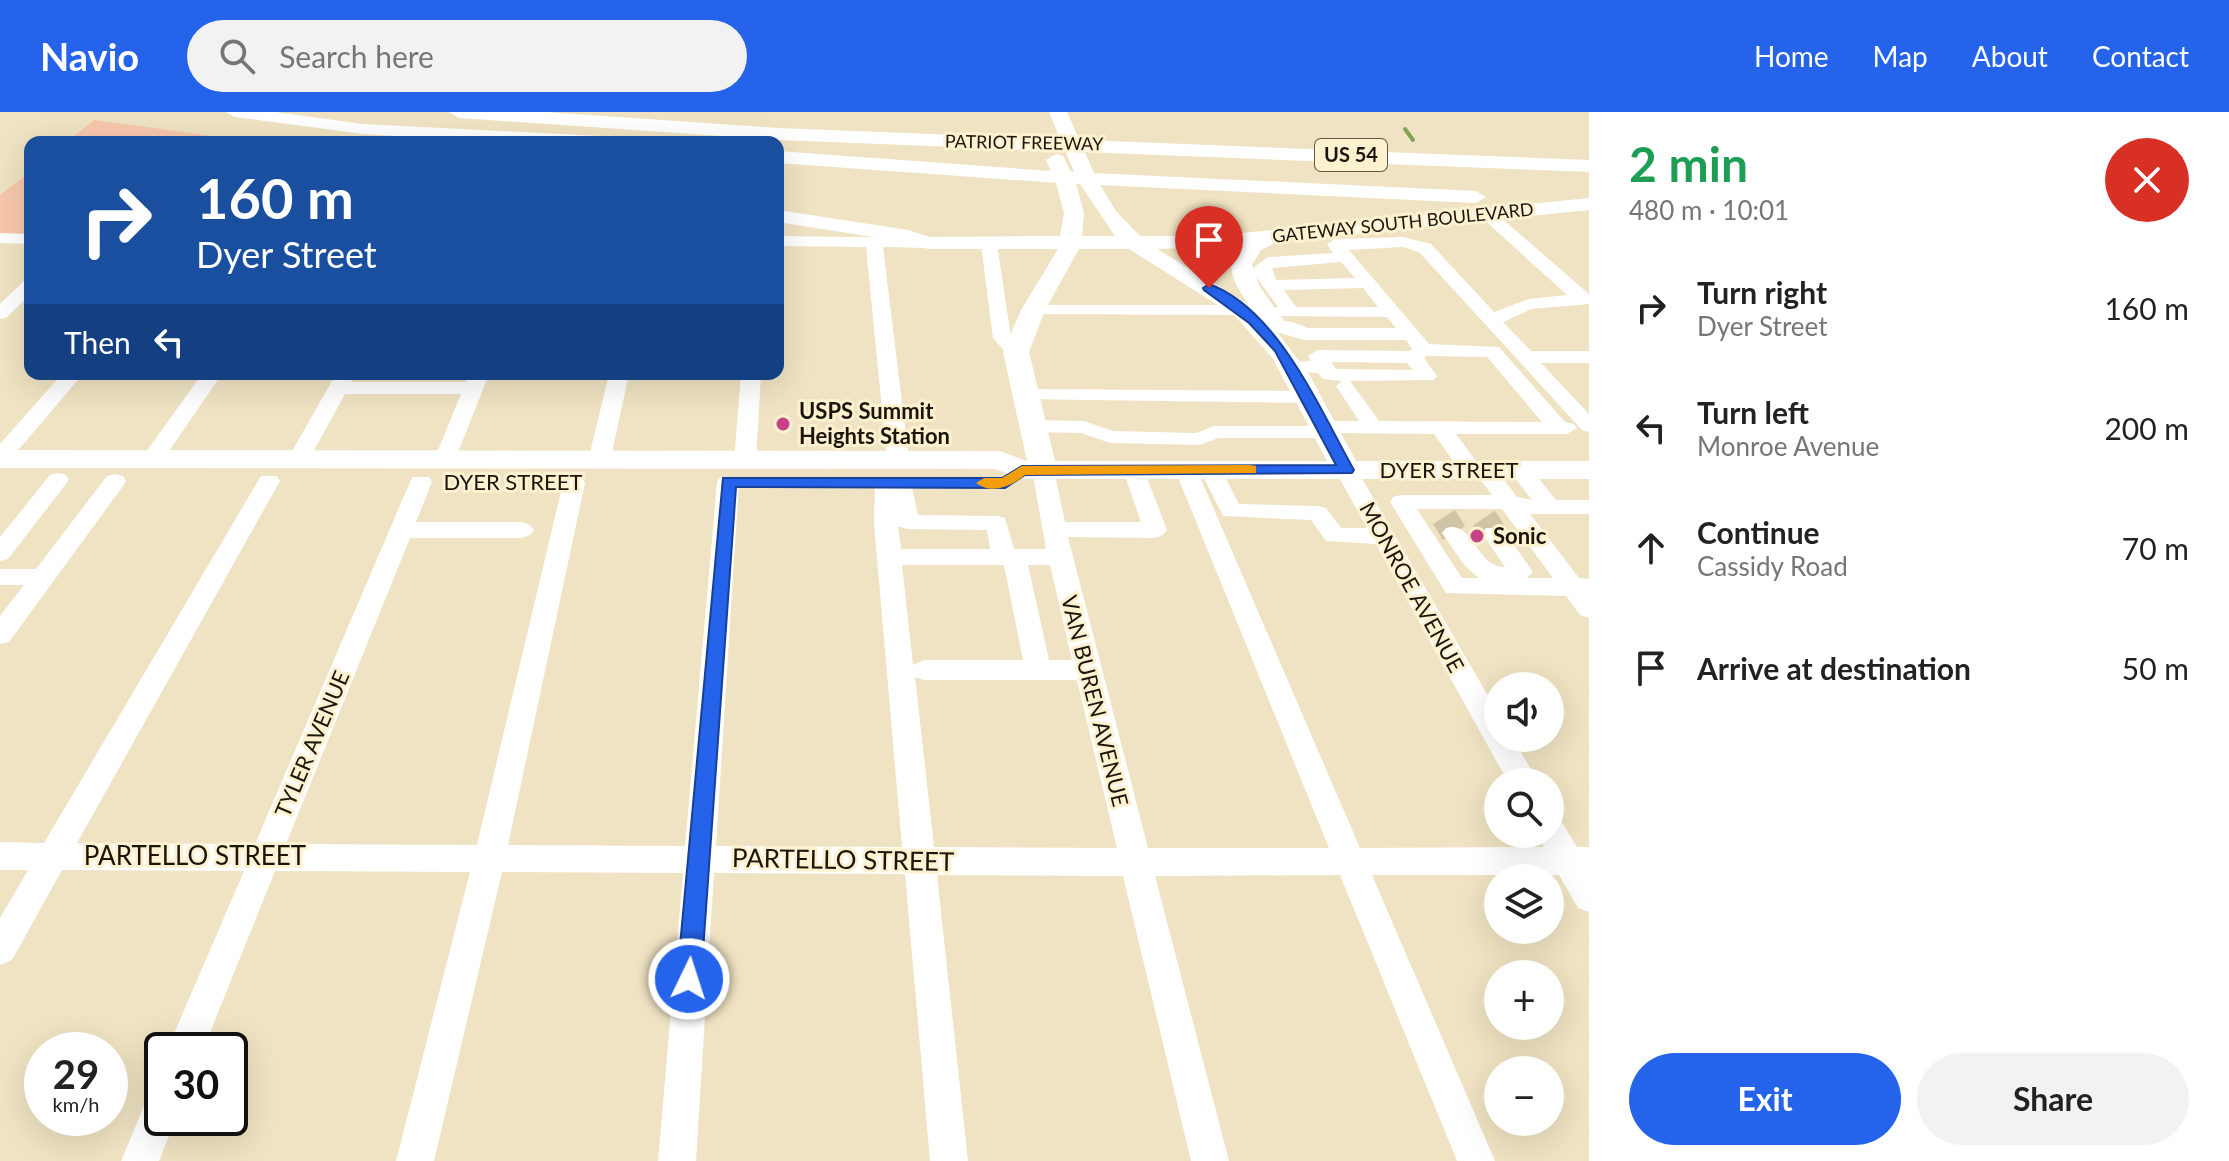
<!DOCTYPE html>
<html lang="en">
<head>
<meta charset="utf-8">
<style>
  :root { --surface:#fff; --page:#f2f2f2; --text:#222; --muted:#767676; --accent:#2563eb }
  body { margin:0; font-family:Lato,sans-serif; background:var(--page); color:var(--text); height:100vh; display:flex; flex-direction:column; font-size:30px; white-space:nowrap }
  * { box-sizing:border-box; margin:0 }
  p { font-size:26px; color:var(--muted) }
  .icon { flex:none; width:44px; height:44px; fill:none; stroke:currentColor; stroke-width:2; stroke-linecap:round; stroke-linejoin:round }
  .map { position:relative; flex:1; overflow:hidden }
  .drawer { display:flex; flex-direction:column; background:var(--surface); width:640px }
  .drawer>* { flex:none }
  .guide { position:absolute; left:24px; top:24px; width:760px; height:244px; border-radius:16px; box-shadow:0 8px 32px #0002; background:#1a4fa0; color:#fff; overflow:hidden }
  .fabs { position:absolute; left:1484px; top:560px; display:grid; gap:16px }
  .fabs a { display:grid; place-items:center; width:80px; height:80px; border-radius:50%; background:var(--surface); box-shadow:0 8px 32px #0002; font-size:40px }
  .speed { position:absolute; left:24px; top:920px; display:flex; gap:16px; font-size:40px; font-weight:700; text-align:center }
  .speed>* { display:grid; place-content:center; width:104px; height:104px; border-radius:50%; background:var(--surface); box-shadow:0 8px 32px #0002; line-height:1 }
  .speed small { font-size:20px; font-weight:400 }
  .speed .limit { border:4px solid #111; border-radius:12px; background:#fff; color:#111 }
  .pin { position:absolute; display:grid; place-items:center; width:68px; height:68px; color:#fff; margin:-82px -34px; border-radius:50% 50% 50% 0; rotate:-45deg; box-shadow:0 0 8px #0007 }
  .pin .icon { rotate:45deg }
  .me { position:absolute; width:88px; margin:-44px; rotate:4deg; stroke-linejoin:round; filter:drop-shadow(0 0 6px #0008) }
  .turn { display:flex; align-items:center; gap:28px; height:168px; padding:0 40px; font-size:36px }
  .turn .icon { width:104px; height:104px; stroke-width:2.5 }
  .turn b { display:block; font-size:56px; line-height:68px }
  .then { display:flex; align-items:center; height:76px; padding:0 40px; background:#0003; gap:16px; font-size:30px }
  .round { display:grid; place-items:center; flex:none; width:84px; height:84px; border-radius:42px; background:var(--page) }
  .head { display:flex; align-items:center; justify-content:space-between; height:136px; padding:0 40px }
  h1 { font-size:48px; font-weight:700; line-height:60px; color:#1e9e55 }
  .action { display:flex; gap:16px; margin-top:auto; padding:16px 40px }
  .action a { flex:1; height:92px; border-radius:48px; background:var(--accent); color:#fff; font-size:32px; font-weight:700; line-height:92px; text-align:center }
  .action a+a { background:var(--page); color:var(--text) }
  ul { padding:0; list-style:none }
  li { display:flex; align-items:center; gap:24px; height:120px; padding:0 40px }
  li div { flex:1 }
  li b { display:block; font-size:30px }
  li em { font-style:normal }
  header { display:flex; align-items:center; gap:48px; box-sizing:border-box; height:112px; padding:0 40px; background:var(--accent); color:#fff }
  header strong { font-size:38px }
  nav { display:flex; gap:44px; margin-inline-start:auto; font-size:28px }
  .search { width:560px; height:72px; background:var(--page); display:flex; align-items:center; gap:20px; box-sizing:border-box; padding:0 28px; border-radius:44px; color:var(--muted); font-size:30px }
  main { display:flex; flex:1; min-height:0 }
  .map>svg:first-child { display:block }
  .green { fill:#f7c7ac }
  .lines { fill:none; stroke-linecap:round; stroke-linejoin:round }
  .stream { stroke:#83a255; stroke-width:4 }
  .minor-tunnel { stroke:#d0c4a7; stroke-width:26; stroke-dasharray:26 13; stroke-linecap:butt }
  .minor { fill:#fff; fill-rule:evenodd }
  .major { fill:#fff; fill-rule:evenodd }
  .highway { fill:#fff; fill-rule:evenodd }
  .route { fill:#2563eb; stroke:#184099; stroke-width:2 }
  .slow { fill:#f59e0b }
  .poi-dot { fill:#c74285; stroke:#fef1d0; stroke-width:3 }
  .labels { text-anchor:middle; stroke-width:6; stroke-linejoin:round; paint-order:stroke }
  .far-street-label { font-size:18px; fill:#1b160b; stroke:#fef1d0 }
  .shield { fill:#fef1d0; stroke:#5f5846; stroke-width:2 }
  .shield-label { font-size:20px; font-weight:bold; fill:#1b160b }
  .poi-label { font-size:22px; font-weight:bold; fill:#1b160b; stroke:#fef1d0; text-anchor:start }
  .street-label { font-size:22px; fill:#1b160b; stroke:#fef1d0 }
  .near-street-label { font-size:26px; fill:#1b160b; stroke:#fef1d0 }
</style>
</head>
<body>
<header>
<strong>Navio</strong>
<div class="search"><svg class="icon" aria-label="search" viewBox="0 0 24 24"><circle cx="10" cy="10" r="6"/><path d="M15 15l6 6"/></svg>Search here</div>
<nav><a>Home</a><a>Map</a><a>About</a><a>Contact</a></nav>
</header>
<main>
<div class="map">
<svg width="1589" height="1049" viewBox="0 0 1589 1049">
  <rect width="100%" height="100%" fill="#f0e3c3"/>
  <!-- green -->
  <path class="green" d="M94,8l163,22h-190z
    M30,60v62h-30v-39z"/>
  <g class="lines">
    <!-- stream -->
    <path class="stream" d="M1405,17l8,11"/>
    <!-- minor-tunnel -->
    <path class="minor-tunnel" d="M1444,405l10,16
      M1484,406l10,15"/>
    <!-- minor -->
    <path class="minor" d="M1486,96l6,2 97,84v10l-57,5 -29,13 28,29h58v12h-48l48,51v18l-7,-2 -163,-178 -16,-5 -54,3 80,94 70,3 66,75 9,2 3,4 -10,6h-111l23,31h14l24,32 15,3 -23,-30 11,-7 8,2 28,35h33v14h-59l49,64 10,1v39l-9,-3 -14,-19 -120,-3 -56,-91 3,-5 8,-2h91l-15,-20h-14l-29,-41 -98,-1 -10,5h-108l-18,7 -90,-2 -29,-10 -48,-1 -10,-6 10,-6 51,1 29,10 83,2 18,-7h99l10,-5h36l-23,-35 6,-5 -19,-2 -5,-6 -35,-2 -3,-4 3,-4 28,-2 -3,-5 10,-6 91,1 3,-2 -6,-9h-102l-35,-10 -2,-4 2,-4c14,-3 26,0 38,6h89l-9,-11 -119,-1 -3,-4 3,-4 10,-1 -23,-32 -1,-8 14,-10 65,-4 -6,-9 8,-5 68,-2 28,7 63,68 35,-13 38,-4 -87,-79 -2,-3zM1341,150l14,16 -79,2 -4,-12zM1363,176l15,19h-82l-12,-17zM1427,244l60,1 55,65 -163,-1 -29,-40 84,-1 3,-4 -13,-18zM1331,250l76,1 6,7 -77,-1zM1417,397h85l51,69h-26l6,-6 -31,-44h-16l-4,5 23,34c-29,1 -31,-47 -59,-39l-4,5 23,33 14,12h-17z
      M0,121l30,1v10l-30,-1z
      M778,124l150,2 8,5 -8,5 -45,-1 26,213 -3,5 -8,2 -11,-7 -21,-213 -88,-1z
      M989,127l8,5 14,93 15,15 -3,4h-14l-16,-18 -12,-94z
      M30,168v15l-24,23 -6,1v-15l24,-23z
      M1033,193h208l9,5 -9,5 -214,-1 -3,-4 3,-4z
      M62,262h21l-75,88 -8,2v-20z
      M202,262h20l-62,90h-16l-3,-5z
      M336,262h18l-3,8h115l3,-8h20l-36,91 -8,2 -11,-7 27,-66h-116l-39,71h-16l-3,-5z
      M609,262h20l-19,87 -11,7 -11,-7z
      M741,262h20l-5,87 -11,7 -11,-7z
      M1025,277l282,2 10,6 -10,6 -289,-4 -3,-4z
      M1043,351l11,7 11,52h76l-18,-52 11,-7 8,2 25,65 -4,5 -8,3 -87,-1 80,311h181l-154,-378 11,-7 11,7 163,378 184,-1 -7,-13h13v-17l11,4 16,26h12v65l-11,-4 -19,-33h-187l123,286h-38l-117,-286 -185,1 74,285h-38l-68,-285 -186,-1 31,286h-38l-25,-287 -191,-1 -18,288h-38l25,-288 -181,-1 -68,289h-38l74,-289 -195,-1 -72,179h-36l77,-179 -182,-1 -50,90 -12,5v-47l28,-48h-28v-28l44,1 217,-367h16l3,5 -203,362 178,1 155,-362 3,-5h16l3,5 -16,40h106l8,3 4,5 -4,5 -8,3h-112l-124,306 191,1 86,-362 3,-5h16l3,5 -77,362 177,1 32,-364 3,-5h16l3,5 -23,364 186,1 -28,-324 1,-40 3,-5h32l8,37 79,1 8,2 9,31h32l-14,-79zM898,414l9,3 80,1 3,19h-89zM902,453h102l19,95h-99l-11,5zM1028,453h22l22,95h-23zM915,565l9,3h153l40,168 -183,-1z
      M1211,351l8,2 20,39 79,2 8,2 15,20h26l-32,-58 11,-7 8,2 144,248v25h15l25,44h-30l-132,-238 -50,-3 -15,-21 -88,-4 -23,-46z
      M58,361l8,2 3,5 -61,79 -8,2v-24l50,-62z
      M115,362l8,2 3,5 -3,5 -114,156 -9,2v-28l24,-31h-24v-16h36l71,-93z
      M162,976v30h14l-17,43h-38l28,-67z"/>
    <!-- major -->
    <path class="major" d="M226,0h49l88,12 238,12 9,6h-109l-138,-8 -128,-17z
      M1049,0h18l27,61 382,18 10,6 -10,6 -376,-18 16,26 24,25h72l377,-38v12l-312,32 -16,8 -9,15 8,22 25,35 -10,7 34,45 47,87h233v18h-567l-27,-10 -995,-1v-18l1000,1 27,10 -24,-109 18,-42 37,-61h-130l-24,-7 -126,-20v-12l130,20 22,7 130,-1 4,-23 -8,-30 -278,-20v-12l273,20 -5,-11 10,-6 7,2 8,16h3zM1076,72h4l35,52h-33l2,-23zM1241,134c-19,19 -6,38 7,58l-91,-55zM1079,137h50l106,67 38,43 54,102h-272l-26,-109 16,-42z"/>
    <!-- highway -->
    <path class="highway" d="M449,0h96l234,16 810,32v12l-810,-32 -320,-22z"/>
  </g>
  <!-- route -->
  <path class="route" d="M1209,172c69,25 111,126 145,186l-2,3 -327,2 -20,13 -269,-1 -35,492 -4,8 -8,4 -8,-4 -4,-8 46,-501h279l20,-12 314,-1 -61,-114 -26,-28 -45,-33 -1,-2z"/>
  <!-- slow -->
  <path class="slow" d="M1250,353l6,1v7l-231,2c-13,11 -34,20 -49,8l8,-5h18l20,-12z"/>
  <!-- markers -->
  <g class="poi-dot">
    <circle cx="783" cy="312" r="8"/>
    <circle cx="1477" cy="424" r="8"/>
  </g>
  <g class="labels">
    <!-- far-street labels -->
    <g class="far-street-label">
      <text transform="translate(1024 31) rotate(1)" y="6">PATRIOT FREEWAY</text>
      <text transform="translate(1403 111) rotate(-6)" y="6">GATEWAY SOUTH BOULEVARD</text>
    </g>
    <!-- shield labels -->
    <rect class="shield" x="1315" y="27" width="72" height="32" rx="6"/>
    <g class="shield-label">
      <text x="1351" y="50">US 54</text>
    </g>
    <!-- poi labels -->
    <g class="poi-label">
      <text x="799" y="307">USPS Summit<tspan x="799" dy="25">Heights Station</tspan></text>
      <text x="1493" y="432">Sonic</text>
    </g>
    <!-- street labels -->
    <g class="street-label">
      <text x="1449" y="366">DYER STREET</text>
      <text x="513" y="378">DYER STREET</text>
      <text transform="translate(1412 475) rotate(61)" y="8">MONROE AVENUE</text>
      <text transform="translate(1095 589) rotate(76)" y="8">VAN BUREN AVENUE</text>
      <text transform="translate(312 632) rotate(-67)" y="8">TYLER AVENUE</text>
    </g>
    <!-- near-street labels -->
    <g class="near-street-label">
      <text x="195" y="753">PARTELLO STREET</text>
      <text transform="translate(843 748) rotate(1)" y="9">PARTELLO STREET</text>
    </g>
  </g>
</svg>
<div class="fabs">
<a><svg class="icon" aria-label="sound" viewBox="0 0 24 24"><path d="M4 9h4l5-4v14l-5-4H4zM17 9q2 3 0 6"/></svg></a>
<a><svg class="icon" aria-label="search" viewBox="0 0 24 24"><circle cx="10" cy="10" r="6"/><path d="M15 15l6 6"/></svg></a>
<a><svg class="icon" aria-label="layers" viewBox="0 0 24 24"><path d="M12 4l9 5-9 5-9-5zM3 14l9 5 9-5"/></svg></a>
<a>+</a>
<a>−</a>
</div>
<div class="speed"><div>29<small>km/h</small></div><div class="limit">30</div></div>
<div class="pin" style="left:1209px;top:176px;background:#d93025"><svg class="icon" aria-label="arrive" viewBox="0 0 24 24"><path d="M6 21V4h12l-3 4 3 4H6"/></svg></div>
<svg class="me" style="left:689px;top:867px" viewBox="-20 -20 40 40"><circle r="17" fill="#2563eb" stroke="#fff" stroke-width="3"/><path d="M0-11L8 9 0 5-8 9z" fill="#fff"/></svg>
<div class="guide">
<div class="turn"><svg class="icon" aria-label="right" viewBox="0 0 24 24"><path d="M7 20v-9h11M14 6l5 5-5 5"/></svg><div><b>160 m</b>Dyer Street</div></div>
<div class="then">Then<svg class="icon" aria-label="left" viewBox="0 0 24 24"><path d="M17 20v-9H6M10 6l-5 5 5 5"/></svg></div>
</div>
</div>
<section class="drawer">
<div class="head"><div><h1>2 min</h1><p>480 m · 10:01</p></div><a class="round" style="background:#d93025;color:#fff"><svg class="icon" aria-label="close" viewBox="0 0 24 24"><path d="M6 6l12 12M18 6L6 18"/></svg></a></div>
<ul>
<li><svg class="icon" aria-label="right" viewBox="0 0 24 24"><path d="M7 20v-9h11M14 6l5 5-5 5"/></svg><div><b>Turn right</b><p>Dyer Street</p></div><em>160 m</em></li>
<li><svg class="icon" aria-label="left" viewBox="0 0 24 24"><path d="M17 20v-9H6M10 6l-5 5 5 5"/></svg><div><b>Turn left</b><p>Monroe Avenue</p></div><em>200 m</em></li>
<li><svg class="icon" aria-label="ahead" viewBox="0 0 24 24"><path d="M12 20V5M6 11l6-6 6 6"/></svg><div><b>Continue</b><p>Cassidy Road</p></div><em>70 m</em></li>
<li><svg class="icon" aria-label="arrive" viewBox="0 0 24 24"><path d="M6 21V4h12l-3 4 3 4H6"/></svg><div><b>Arrive at destination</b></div><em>50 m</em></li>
</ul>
<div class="action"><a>Exit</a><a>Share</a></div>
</section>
</main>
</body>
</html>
